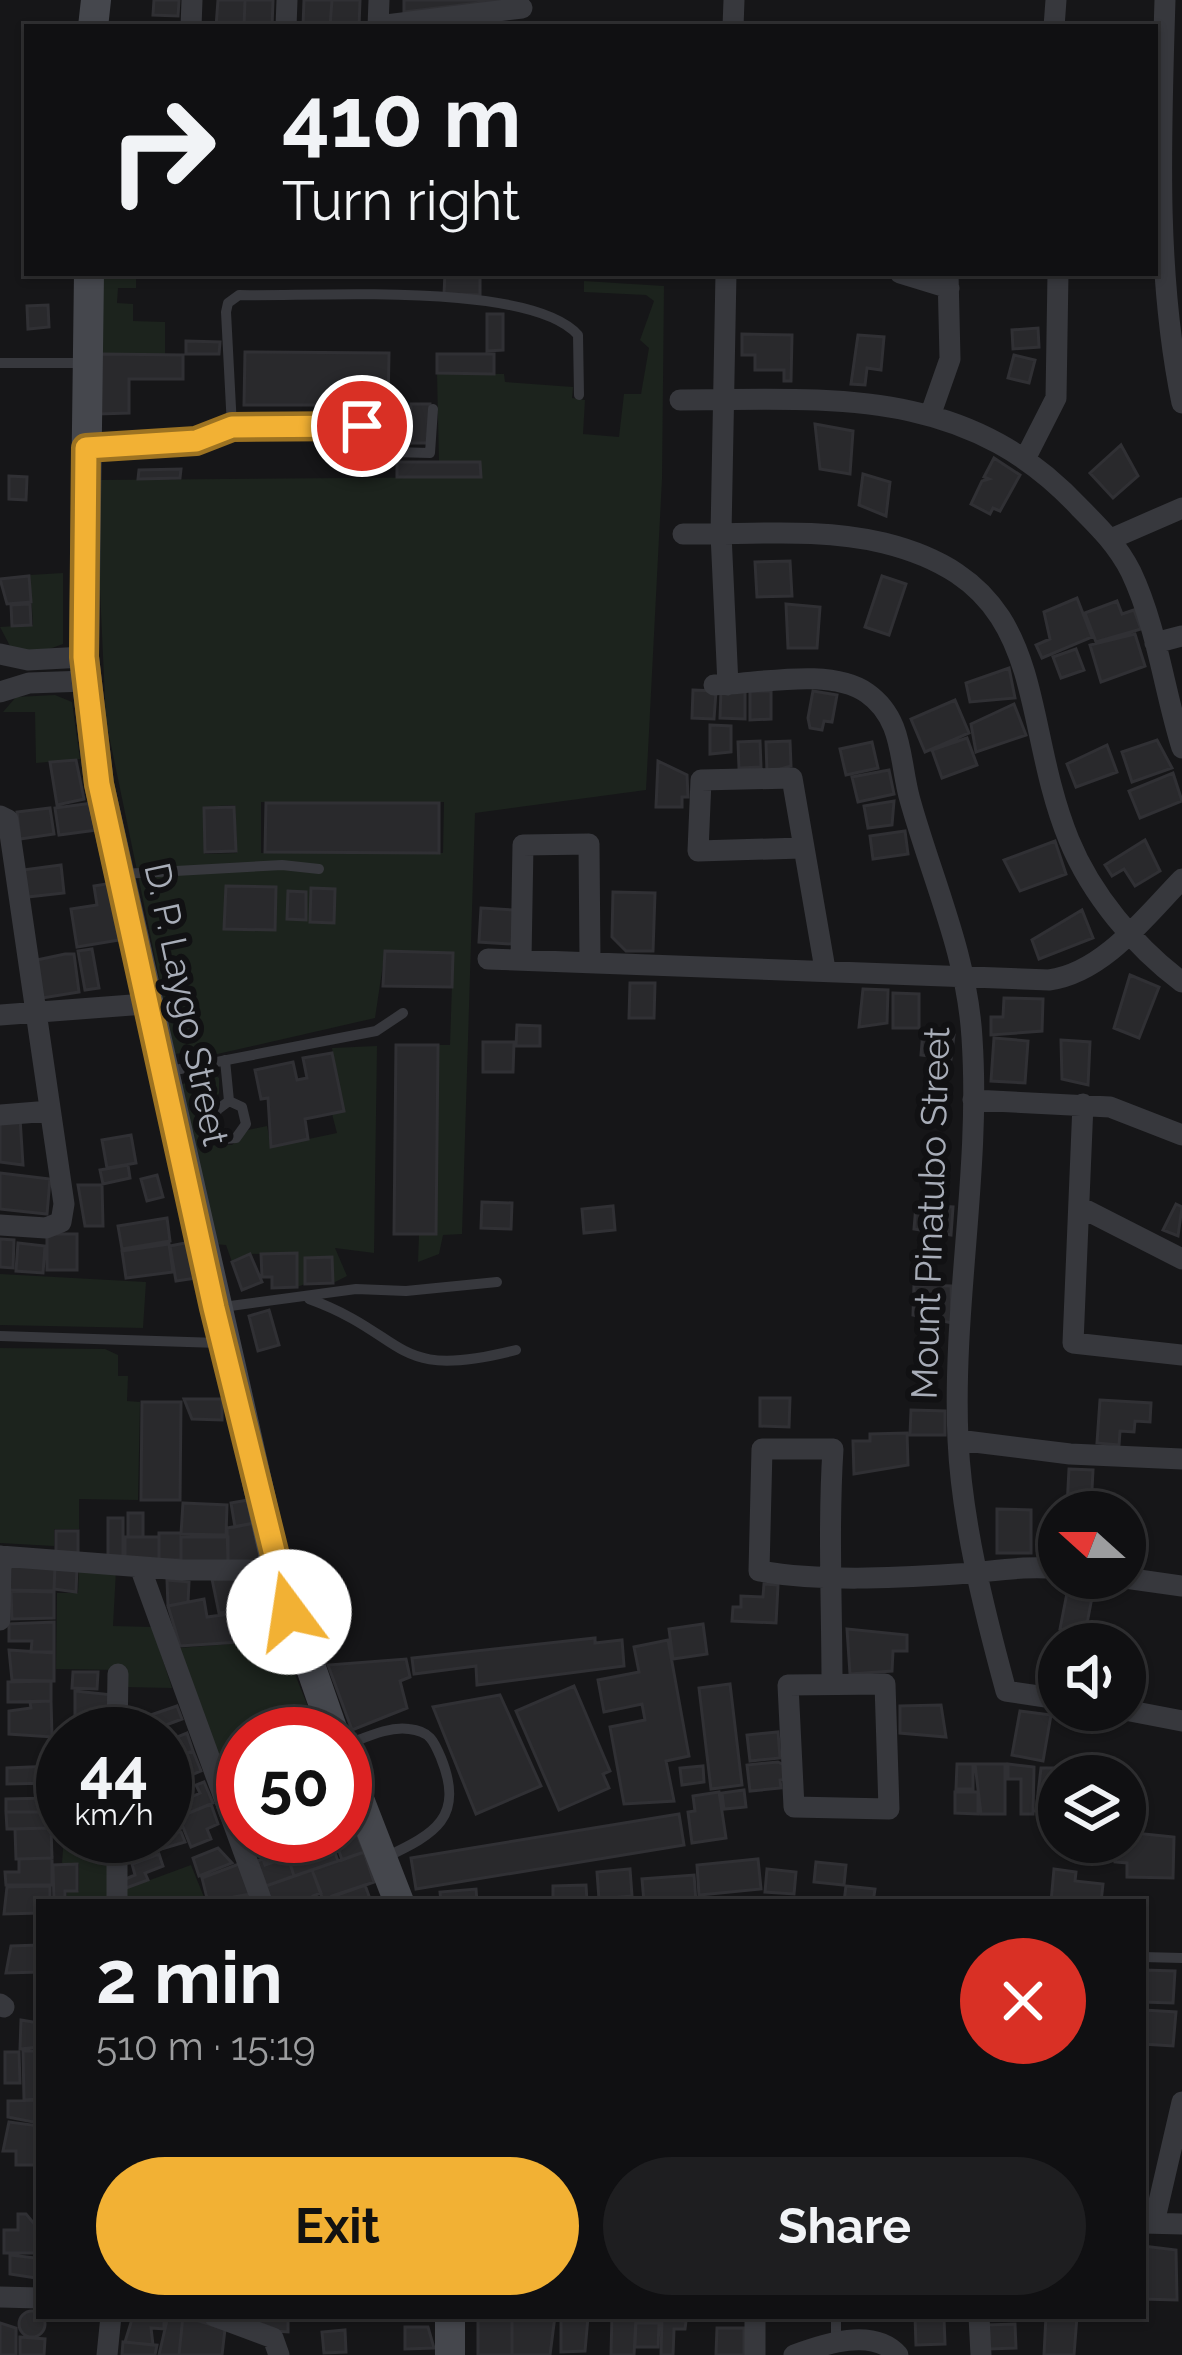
<!DOCTYPE html>
<html lang="en">
<head>
<meta charset="utf-8">
<style>
  :root { --surface:#101012; --page:#1e1e20; --text:#f1f3f6; --muted:#9c9d9f; --line:#303032; --accent:#f2b134 }
  body { margin:0; font-family:Raleway,sans-serif; background:var(--page); color:var(--text); height:100vh; display:flex; flex-direction:column; font-size:45px; white-space:nowrap }
  * { box-sizing:border-box; margin:0 }
  p { font-size:39px; color:var(--muted) }
  .icon { flex:none; width:66px; height:66px; fill:none; stroke:currentColor; stroke-width:2; stroke-linecap:round; stroke-linejoin:round }
  .map { position:relative; flex:1; overflow:hidden }
  .drawer { position:absolute; left:36px; top:1899px; width:1110px; height:420px; display:flex; flex-direction:column; background:var(--surface); border-radius:0px; box-shadow:0 3px 9px #0004,0 0 0 3px var(--line) }
  .drawer>* { flex:none }
  .guide { position:absolute; left:24px; top:24px; width:1134px; height:252px; border-radius:0px; box-shadow:0 3px 9px #0004,0 0 0 3px var(--line); background:#101012; color:var(--text); overflow:hidden }
  .needle { width:78px; rotate:291deg }
  .tools { position:absolute; left:1038px; top:1491px; display:grid; gap:24px }
  .tools a { display:grid; place-items:center; width:108px; height:108px; border-radius:50%; background:var(--surface); box-shadow:0 3px 9px #0004,0 0 0 3px var(--line); font-size:60px }
  .speed { position:absolute; left:36px; top:1707px; display:flex; gap:24px; font-size:60px; font-weight:700; text-align:center }
  .speed>* { display:grid; place-content:center; width:156px; height:156px; border-radius:50%; background:var(--surface); box-shadow:0 3px 9px #0004,0 0 0 3px var(--line); line-height:1 }
  .speed small { font-size:30px; font-weight:400 }
  .speed .limit { border:18px solid #d22; background:#fff; color:#111 }
  .pin { position:absolute; display:grid; place-items:center; width:102px; height:102px; color:#fff; margin:-51px; border:6px solid #fff; border-radius:50%; box-shadow:0 3px 12px #0007 }
  .me { position:absolute; width:132px; margin:-66px; rotate:346deg; stroke-linejoin:round; filter:drop-shadow(0 0 9px #0008) }
  .turn { display:flex; align-items:center; gap:42px; height:252px; padding:0 60px; font-size:54px }
  .turn .icon { width:156px; height:156px; stroke-width:2.5 }
  .turn b { display:block; font-size:84px; line-height:102px }
  .round { display:grid; place-items:center; flex:none; width:126px; height:126px; border-radius:63px; background:var(--page) }
  .headline { display:flex; align-items:center; justify-content:space-between; height:204px; padding:0 60px }
  h1 { font-size:72px; font-weight:700; line-height:90px }
  .cta { display:flex; gap:24px; margin-top:auto; padding:24px 60px }
  .cta a { flex:1; height:138px; border-radius:72px; background:var(--accent); color:#111; font-size:48px; font-weight:700; line-height:138px; text-align:center }
  .cta a+a { background:var(--page); color:var(--text) }
  .map>svg:first-child { display:block }
  .green { fill:#1c231d; fill-rule:evenodd }
  .building { fill:#29292c; stroke:#303034; stroke-width:3 }
  .lines { fill:none; stroke-linecap:round; stroke-linejoin:round }
  .lane { stroke:#37383d; stroke-width:10 }
  .street { stroke:#37383d; stroke-width:21 }
  .secondary { stroke:#45474d; stroke-width:30 }
  .route-casing { stroke:#9d7322; stroke-width:30 }
  .route { stroke:#f2b134; stroke-width:21 }
  .labels { text-anchor:middle; stroke-width:12; stroke-linejoin:round; paint-order:stroke }
  .street-label { font-size:36px; fill:#a8adb8; stroke:#111113 }
</style>
</head>
<body>
<div class="map">
<svg width="1182" height="2355" viewBox="0 0 1182 2355">
  <rect width="100%" height="100%" fill="#161618"/>
  <!-- green -->
  <path class="green" d="M100,273h36v15h-18l-1,15 16,1v17l32,1v33l-64,-1z
    M584,281l80,5 -2,193 -16,311 -171,23 -13,421 -19,1 -4,19 -21,8 1,-28 17,-1 2,-188h12l3,-92 -68,-2 -10,67 -175,40 -11,-6 -14,2 -69,-333 -11,-241 385,-3 -41,-15 -2,-89 67,1 1,8 68,5 -1,11 13,2 -2,34 36,3 5,-43h17l8,-46 -9,-8 14,-39 -8,-6 -62,-3zM261,802h183l-1,51h-182zM235,805l2,48 -32,1 -2,-47z
    M63,573v71l-28,10 -25,-8 -10,-19 33,-2 -3,-50z
    M55,695l17,7 8,57 -44,4 -1,-51h-32l13,-15z
    M377,1046l-3,207 -39,-5 12,28 -14,7 -1,-25h-26l-1,26 -8,3 -1,-34 -46,1 -18,8 -6,-17 -11,-1 -34,-159 30,-14 8,7v15l-17,33 13,18 17,1 16,-15 19,-4 4,21 66,-14 -5,-19 12,-3 -12,-63z
    M0,1274l146,8 -3,46 -143,-3z
    M0,1348l105,1 13,6v21h10l-1,25 13,1 -2,98 -59,-1v30h-25v17l-54,-3z
    M79,1568l37,2 -3,56 39,1 20,61 -48,-1 -1,-17 -67,-1 1,-76h21z
    M281,1640l28,69 -15,5 -5,-7 -26,9 5,18h-25v31l-22,7 -42,-124z
    M64,1836l46,3 1,63h-44v-10l12,-1v-27l-17,-1z
    M191,1865l15,37h-83v-12z"/>
  <!-- building -->
  <path class="building" d="M154,0h25l-1,16 -25,-1z
    M218,0h27l-1,27h-28z
    M245,0h28l-1,27h-28z
    M304,0h28l-2,27h-27z
    M332,0h28l-1,27h-29z
    M404,0h99l-99,12z
    M445,273h35v22l-36,-1z
    M48,305l1,22 -21,2 -1,-23z
    M487,314h16v36l-16,1z
    M1038,328l1,19 -26,2 -1,-19z
    M742,334l50,1 -1,46h-7v-11h-29v-15h-13z
    M858,335l26,2 -3,33 -14,-2 -2,17 -14,-1z
    M186,341l34,1 -1,12h-33z
    M245,352l144,1 -1,52h-144z
    M101,354l82,1v24h-54v34l-31,1z
    M437,354h57v20l-57,-1z
    M1014,355l21,5 -6,23 -21,-5z
    M411,404h19l-1,39h-19z
    M815,424l38,7 -3,43 -30,-5z
    M1121,445l17,31 -25,22 -23,-25z
    M994,458l26,17 -20,36 -7,-3 -3,6 -19,-10 11,-23 7,-2 -5,-2z
    M397,462h83l1,15h-84z
    M181,469l-1,9 -42,1 1,-9z
    M863,474l27,8 -4,34 -27,-11z
    M9,476l18,1 -1,23 -17,-1z
    M790,561l2,35 -35,1 -2,-35z
    M29,576l2,26 -24,2 -7,-25z
    M882,576l24,8 -17,51 -24,-8z
    M1077,598l15,39 -50,21 -6,-13 14,-6 -6,-27z
    M1117,601l5,13 12,-4 7,19 -45,13 -11,-29z
    M30,604l1,21 -19,1 -1,-21z
    M786,604l34,3 -3,41h-29z
    M1135,634l10,32 -44,16 -11,-37z
    M1076,649l8,21 -23,8 -8,-21z
    M1009,668l6,30 -45,4 -4,-19z
    M693,690l23,1 -2,28 -22,-1z
    M721,690l24,1v28l-25,-1z
    M750,691h21v28l-21,1z
    M813,691l24,4 -5,27 -8,-1 -2,9 -12,-2 -2,-10z
    M955,700l14,33 -44,19 -14,-33z
    M1014,704l12,31 -50,17 -5,-28z
    M710,725l21,1v26l-21,2z
    M967,738l10,27 -35,13 -10,-28z
    M1157,740l15,28 -40,14 -10,-30z
    M760,741l1,26 -22,1 -1,-26z
    M790,741l1,25 -24,7 -1,-31z
    M872,742l6,26 -32,7 -6,-26z
    M1107,745l10,27 -41,15 -9,-23z
    M76,760l8,39 -27,6 -7,-43z
    M658,761l29,14 1,22h-6v10h-26z
    M889,770l5,24 -36,8 -6,-25z
    M1173,773l9,28 -42,17 -11,-27z
    M894,801l-2,24 -24,3 -4,-22z
    M93,803l4,27 -38,5 -4,-27z
    M266,803h173v50l-174,-1z
    M234,807l2,44 -31,1 -1,-44z
    M50,808l4,26 -34,5 -3,-27z
    M905,831l3,23 -35,5 -3,-23z
    M1145,840l15,31 -25,15 -11,-17 -12,7 -7,-11z
    M1055,841l11,33 -46,17 -16,-31z
    M61,865l3,28 -37,4 -4,-27z
    M113,883l6,57 -42,7 -6,-38 26,-4 -3,-19z
    M226,886l50,1 -1,43 -51,-1z
    M311,888l24,1 -1,34 -24,-1z
    M288,891l18,1v28l-19,-1z
    M613,892l42,1 -2,58h-27l-14,-14z
    M481,908l33,2 -2,34 -33,-2z
    M1082,910l11,28 -54,21 -7,-19z
    M92,949l7,39 -14,2 -7,-39z
    M385,951l68,2 -1,34 -69,-1z
    M65,954h9l5,38 -37,6 -5,-38z
    M1130,975l29,12 -20,51 -25,-10z
    M630,983h25l-1,35h-25z
    M863,989l25,1 -1,33 -28,4z
    M893,993l26,1v34h-26z
    M1004,998l39,1 -1,32 -51,4v-18h12z
    M517,1025l23,1v20h-24z
    M923,1031l31,4 -3,24 -30,-4z
    M994,1038l34,3 -3,42 -34,-2z
    M1061,1040l29,2 -2,43 -26,-6z
    M483,1042h31l-1,30h-30z
    M396,1045h42l-2,189h-42z
    M332,1053l12,58 -39,8 3,20 -37,8 -3,-49 -7,1 -6,-29 38,-8 4,18 10,-2 -4,-20z
    M20,1118l3,47 -23,-3v-42z
    M131,1135l5,28 -29,5 -5,-28z
    M128,1165l2,13 -27,6 -3,-14z
    M0,1173l50,6 -3,35 -47,-5z
    M157,1175l6,22 -16,4 -6,-22z
    M78,1185h24l1,41h-18z
    M482,1202l30,1 -1,26 -30,-1z
    M1176,1204l6,3 -4,29 -15,-6z
    M916,1205l37,2 -2,28 -37,-6z
    M613,1206l2,24 -31,3 -2,-24z
    M167,1218l3,23 -48,8 -4,-23z
    M47,1234h30v36h-30z
    M0,1239l14,1 -1,28 -13,-1z
    M190,1242l6,36 -20,3 -6,-35z
    M18,1243l27,3 -2,27 -27,-2z
    M169,1244l4,28 -47,6 -4,-27z
    M297,1253v34l-25,1v-11h-10l-1,-23z
    M250,1254l12,28 -20,8 -10,-28z
    M332,1257l1,26 -28,1v-26z
    M914,1285l37,1 1,37 -39,-8z
    M269,1310l10,35 -21,6 -9,-35z
    M760,1398h30l-1,29 -29,-1z
    M184,1399h38v21l-30,-1z
    M1100,1400l51,3 -1,19 -15,-1 -1,11 -14,-1 -1,14 -22,-2z
    M142,1402h39l-1,98h-39z
    M911,1410l34,1v24h-35z
    M907,1433l1,32 -54,9 -1,-33h17v-7z
    M1069,1469l24,1 -2,38 -24,-1z
    M248,1500l6,23 -19,4 -4,-24z
    M183,1503l44,2 -1,30 -45,-1z
    M997,1509l34,1v43h-34z
    M128,1513h15v24h-15z
    M108,1518h15v40h-15z
    M254,1523l10,40h-36l-1,-35z
    M56,1531h22v25h-22z
    M159,1533h22v27h-22z
    M125,1537h34v23h-34z
    M181,1537h47v26l-47,1z
    M16,1561l39,4 -1,26 -44,-1 -2,-19z
    M55,1565l22,1 -1,26 -22,-3z
    M212,1579l41,1 1,8 17,-1 10,51 -24,2 -3,-31 -35,4z
    M167,1580l22,2 -1,20 -20,4z
    M764,1584l14,1 -2,38 -44,-2 1,-14h8v-11l22,1z
    M1068,1588l25,4 -8,42 -25,-5z
    M11,1591l43,1v26l-42,1z
    M204,1599l3,18 45,-6 2,30 -74,5 -12,-40z
    M54,1622v30h-23l1,-11h-23v-17z
    M703,1624l4,30 -34,5 -4,-30z
    M847,1629l60,6v16h-14l-1,20 -42,3z
    M595,1638v5l27,-3 2,26 -147,19 -1,-19 -62,8 -2,-16z
    M668,1640l21,116 -23,5 8,40 -50,3 -14,-77 35,-7 -3,-16 -38,8 -6,-32 41,-8 -5,-25z
    M9,1650l45,3v28l-42,-1z
    M406,1659l4,18 -10,4 7,27 -55,22 -24,-65z
    M73,1672h25l-1,17 -25,-1z
    M51,1681v20l-43,1v-20z
    M730,1684l12,101 -31,4 -12,-101z
    M574,1686l36,85 -7,3 6,14 -50,22 -43,-99z
    M75,1691l38,4 -1,33 -37,-3z
    M500,1695l41,91 -65,28 -43,-107z
    M51,1701l1,36 -43,-3v-23l22,-3 -1,-6z
    M941,1705l5,32 -46,-4v-27z
    M177,1706l5,13 -35,13 -5,-14z
    M1020,1711l31,4 -8,46 -31,-6z
    M288,1714l13,17 -28,3 -3,-14z
    M778,1732l2,26 -30,3 -3,-26z
    M187,1733l6,18 -28,11v-20z
    M193,1751l8,20 -34,14 -2,-23z
    M778,1762l8,4 1,13 -7,1 1,8 -31,3 -3,-26z
    M957,1764h16v25h-17z
    M975,1764h30v50h-24z
    M1008,1764l26,3 -1,47h-12v-35h-13z
    M53,1766v17l-46,1v-16z
    M703,1766l1,16 -22,3 -2,-17z
    M1041,1768h20l-2,50 -14,1v-8h-9z
    M183,1782l6,16 11,-5 -4,-8 8,-3 9,21 -34,14 -12,-29z
    M744,1790l2,17 -22,2 -2,-16z
    M719,1792l7,46 -34,5 -4,-31 7,-1 -2,-15z
    M955,1792h23v22l-23,-1z
    M51,1798v14h-45v-13z
    M211,1804l7,20 -11,5 4,10 -20,8 -12,-30z
    M6,1812h45v16l-44,1z
    M679,1814l5,31 -268,44 -5,-31z
    M354,1826l10,26 -22,8 -8,-24h11v-7z
    M51,1828l1,30 -36,1 -1,-30z
    M165,1832h16l4,10 -47,14 1,-20z
    M1125,1832l49,5 -1,41 -46,-1v-14l-12,-1 1,-20h9z
    M263,1836h31l2,5 -18,2 4,13 -17,6z
    M310,1836h19l9,25 -44,15 -10,-31z
    M218,1848l14,15 -33,13 -6,-18z
    M364,1852l10,30 -51,18 -11,-30z
    M159,1854l4,12 -18,7 3,7 -22,8 -3,-8 12,-5 -3,-11z
    M288,1857l6,19 -28,10 -9,-25 6,-2 2,6z
    M52,1858v27h-46l-1,-13h14v-13z
    M758,1859l3,30 -62,6 -2,-30z
    M816,1862l30,3 -2,20 -30,-3z
    M77,1864v27h-12v11h-11l-1,-37z
    M239,1864l11,30 -42,8 -6,-24z
    M630,1869l2,27 -33,3 -2,-27z
    M767,1869l29,3 -2,22 -29,-2z
    M1054,1869l22,3 -1,9 28,3 -2,18h-50z
    M312,1870l9,23 -8,3 2,6h-44l-5,-16z
    M694,1875l2,27h-52l-2,-23z
    M365,1885l5,14 -36,3 -2,-6z
    M586,1885l1,17h-34v-16z
    M50,1886v16h-11v11l-35,1 3,-27z
    M846,1886l29,3 -2,13h-29z
    M476,1889l1,13h-36l-1,-10z
    M39,1945v27l-33,1 5,-27z
    M1143,1970l32,1 -2,32 -30,-1z
    M1143,2010l33,2 -3,34 -30,-2z
    M21,2020l18,3v24l-19,2z
    M23,2051h16v48l-15,1z
    M5,2052h14l1,31h-15z
    M39,2100v17l-6,5 -25,-5v-16z
    M9,2122l30,4v39h-23v-14h-13z
    M18,2214h8l10,12v27h-32v-23h14z
    M1143,2246l33,4 1,50 -34,-1z
    M10,2255l26,3v20l-26,-4z
    M19 2324a13 13 0 1 1 26 0a13 13 0 1 1-26 0Z
    M133,2316h31v13l-13,-1 2,17 -28,-3z
    M168,2316h15l-4,39h-20z
    M183,2316l42,13 -3,26h-43z
    M248,2316h40v16l-40,-3z
    M478,2316h34v39h-34z
    M512,2316h43l-5,39h-38z
    M561,2316l27,1 -3,34 -24,1z
    M612,2316h24l-2,39h-23z
    M915,2316h34l-5,3 1,25 -29,1z
    M1046,2316h31l-3,39h-30z
    M662,2320l24,1 -1,8h-11l-1,26h-12z
    M0,2323l16,5v27h-16z
    M636,2323h23l-1,24h-23z
    M1015,2324l1,24 -28,1 -1,-24z
    M405,2327h23l6,21 -29,1z
    M717,2328h27v27h-28z
    M345,2330l1,22 -22,1 -2,-21z
    M20,2337l25,2 -1,16h-24z
    M123,2342l34,3 -2,10h-33z"/>
  <g class="lines">
    <!-- lane -->
    <path class="lane" d="M0,363h85
      M232,427l-6,-115 2,-9 11,-8c76,2 291,-14 339,40l1,60
      M90,448l106,-7 36,-14 130,-1 31,26 37,1 3,-44
      M122,874l160,-9 37,4
      M225,1060l4,41 -12,9 -5,19 13,10 11,-1 10,-14 -4,-17 -13,-6
      M170,1071l206,-40 27,-18
      M309,1299c102,37 81,83 207,51
      M223,1307l133,-18 50,2 91,-9
      M0,1336l219,7
      M345,1745c20,-7 43,-19 64,-16 21,2 25,12 32,29 24,59 -6,76 -55,99
      M1143,1957l39,1
      M836,2316v26"/>
    <!-- street -->
    <path class="street" d="M1165,0c-4,133 -10,272 17,403
      M378,26l144,-18
      M191,27l1,-27
      M286,27l1,-27
      M378,27l1,-27
      M733,27l1,-27
      M1054,27l2,-27
      M726,273l-5,261 7,151
      M900,273l49,15
      M680,400c152,-1 287,-14 400,108 20,20 38,38 51,64 26,55 33,118 51,176
      M931,413l19,-54 -2,-86
      M1026,457l30,-59 2,-125
      M683,534c65,1 136,-7 201,9 169,42 133,170 185,297 22,54 66,107 113,142
      M1111,539l71,-31
      M1155,643l27,-7
      M0,654l28,6 56,-3
      M714,685c44,-1 116,-18 153,8 37,26 32,68 43,107 22,79 57,154 62,238 9,134 -20,268 -14,402 4,83 26,170 48,251l53,8
      M0,692l29,-9 57,-2
      M0,816l8,4 56,384 -3,18 -15,6 -46,-3
      M801,848l-103,3 3,-71 91,-2 33,191
      M488,959l561,21c54,-7 97,-64 133,-101
      M521,959l2,-114 66,-1 1,117
      M0,1015l145,-11
      M973,1100l137,7 72,28
      M1083,1104l-10,239 109,12
      M0,1115l50,-4
      M1082,1208l100,51
      M958,1440l112,14 112,5
      M0,1556l182,14h95
      M140,1567l122,335
      M1125,1578l57,8
      M0,1620l1,-64
      M832,1684c0,-78 -4,-157 1,-235h-71l-3,122c63,11 134,7 197,3 35,-2 68,-9 103,-5
      M885,1684l4,125 -95,-2 -6,-122z
      M1125,1710l57,11
      M117,1734l1,-60
      M117,1836v66
      M0,2004l4,3
      M1143,2223l39,1
      M1154,2223l28,-121
      M0,2297l39,1
      M214,2316l59,22 6,17
      M979,2316l2,39
      M107,2355l4,-39
      M755,2355v-39
      M794,2355c30,-11 79,-28 104,0"/>
    <!-- secondary -->
    <path class="secondary" d="M93,27l3,-27
      M89,273l-5,384 15,127 178,786 57,164
      M345,1763l54,139
      M450,2355v-39"/>
  </g>
  <g class="lines">
    <defs>
      <path id="route" d="M289,1612l-75,-304 -115,-524 -15,-127 2,-209 110,-7 36,-14 130,-1"/>
    </defs>
    <!-- route casing -->
    <use href="#route" class="route-casing"/>
    <!-- route -->
    <use href="#route" class="route"/>
  </g>
  <g class="labels">
    <!-- street labels -->
    <g class="street-label">
      <text transform="translate(187 1004) rotate(78)" y="13">D. P. Laygo Street</text>
      <text transform="translate(930 1213) rotate(-88)" y="13">Mount Pinatubo Street</text>
    </g>
  </g>
</svg>
<div class="tools">
<a><svg class="needle" viewBox="-14 -14 28 28"><path d="M0-13l5 13h-10z" fill="#e53935"/><path d="M0 13l5-13h-10z" fill="#9c9d9f"/></svg></a>
<a><svg class="icon" aria-label="sound" viewBox="0 0 24 24"><path d="M4 9h4l5-4v14l-5-4H4zM17 9q2 3 0 6"/></svg></a>
<a><svg class="icon" aria-label="layers" viewBox="0 0 24 24"><path d="M12 4l9 5-9 5-9-5zM3 14l9 5 9-5"/></svg></a>
</div>
<div class="speed"><div>44<small>km/h</small></div><div class="limit">50</div></div>
<div class="pin" style="left:362px;top:426px;background:#d93025"><svg class="icon" aria-label="arrive" viewBox="0 0 24 24"><path d="M6 21V4h12l-3 4 3 4H6"/></svg></div>
<svg class="me" style="left:289px;top:1612px" viewBox="-20 -20 40 40"><circle r="19" fill="#fff"/><path d="M0-13L10 11 0 6-10 11z" fill="#f2b134"/></svg>
<div class="guide">
<div class="turn"><svg class="icon" aria-label="right" viewBox="0 0 24 24"><path d="M7 20v-9h11M14 6l5 5-5 5"/></svg><div><b>410 m</b>Turn right</div></div>
</div>
<section class="drawer">
<div class="headline"><div><h1>2 min</h1><p>510 m · 15:19</p></div><a class="round" style="background:#d93025;color:#fff"><svg class="icon" aria-label="close" viewBox="0 0 24 24"><path d="M6 6l12 12M18 6L6 18"/></svg></a></div>
<div class="cta"><a>Exit</a><a>Share</a></div>
</section>
</div>
</body>
</html>
